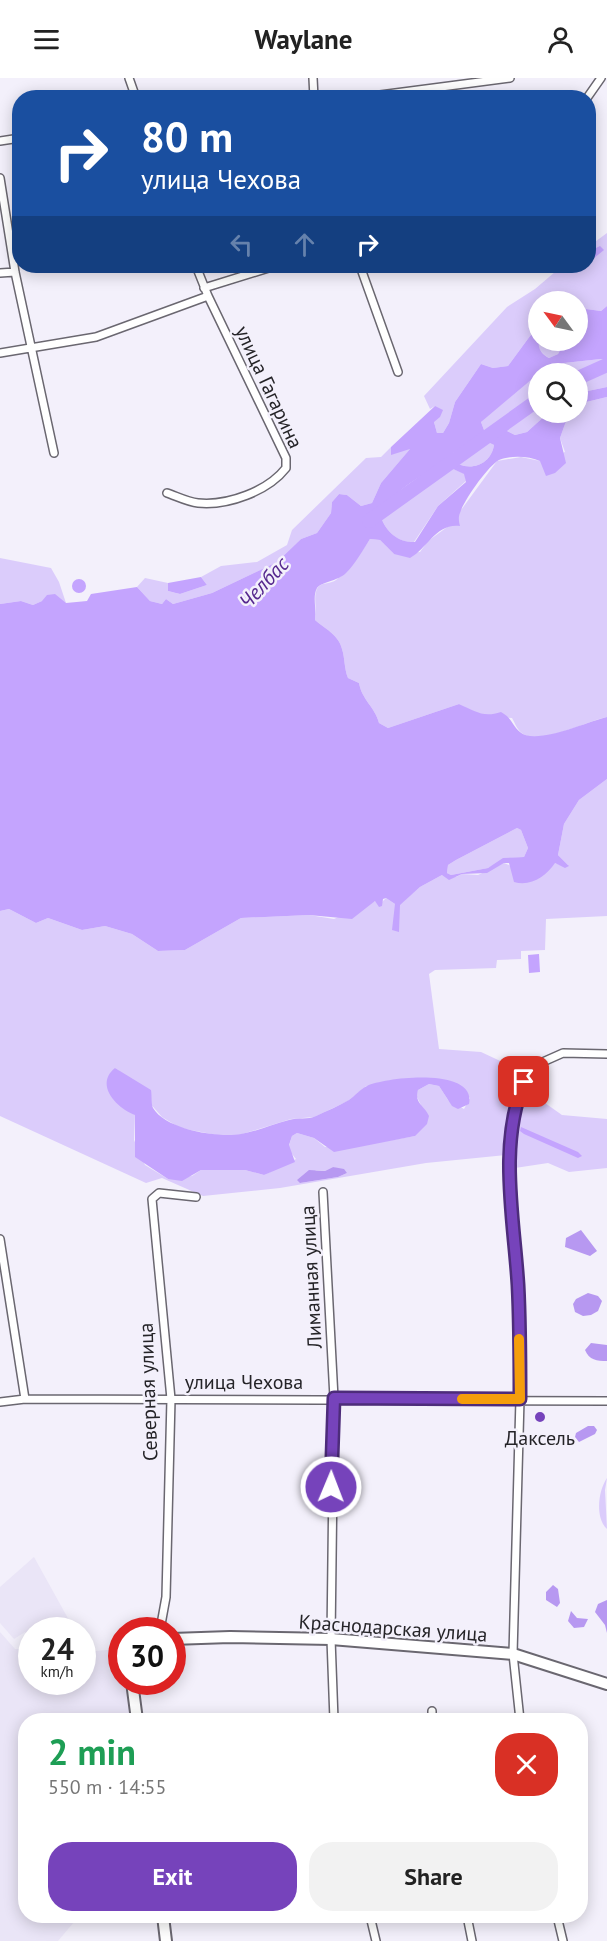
<!DOCTYPE html>
<html lang="en">
<head>
<meta charset="utf-8">
<style>
  :root { --surface:#fff; --page:#f2f2f2; --text:#222; --muted:#767676; --accent:#7643bb }
  body { margin:0; font-family:"PT Sans",sans-serif; background:var(--page); color:var(--text); height:100vh; display:flex; flex-direction:column; font-size:22px; white-space:nowrap }
  * { box-sizing:border-box; margin:0 }
  p { font-size:20px; color:var(--muted) }
  .icon { flex:none; width:33px; height:33px; fill:none; stroke:currentColor; stroke-width:2; stroke-linecap:round; stroke-linejoin:round }
  .map { position:relative; flex:1; overflow:hidden }
  .side { position:absolute; left:18px; top:1635px; width:570px; height:210px; display:flex; flex-direction:column; background:var(--surface); border-radius:24px; box-shadow:0 3px 15px #0003 }
  .side>* { flex:none }
  .guide { position:absolute; left:12px; top:12px; width:584px; height:183px; border-radius:24px; box-shadow:0 3px 15px #0003; background:#1a4fa0; color:#fff; overflow:hidden }
  .needle { width:39px; rotate:303deg }
  .buttons { position:absolute; left:528px; top:213px; display:grid; gap:12px }
  .buttons a { display:grid; place-items:center; width:60px; height:60px; border-radius:50%; background:var(--surface); box-shadow:0 3px 15px #0003; font-size:30px }
  .speed { position:absolute; left:18px; top:1539px; display:flex; gap:12px; font-size:30px; font-weight:700; text-align:center }
  .speed>* { display:grid; place-content:center; width:78px; height:78px; border-radius:50%; background:var(--surface); box-shadow:0 3px 15px #0003; line-height:1 }
  .speed small { font-size:15px; font-weight:400 }
  .speed .limit { border:9px solid #d22; background:#fff; color:#111 }
  .pin { position:absolute; display:grid; place-items:center; width:51px; height:51px; color:#fff; margin:-26px; border-radius:12px; box-shadow:0 3px 9px #0006 }
  .me { position:absolute; width:66px; margin:-33px; rotate:1deg; stroke-linejoin:round; filter:drop-shadow(0 0 4px #0008) }
  .turn { display:flex; align-items:center; gap:21px; height:126px; padding:0 30px; font-size:27px }
  .turn .icon { width:78px; height:78px; stroke-width:2.5 }
  .turn b { display:block; font-size:42px; line-height:51px }
  .lanes { display:flex; align-items:center; height:57px; padding:0 30px; background:#0003; justify-content:center; gap:30px; direction:ltr }
  .lanes .off { opacity:.35 }
  .round { display:grid; place-items:center; flex:none; width:63px; height:63px; border-radius:24px; background:var(--page) }
  .overview { display:flex; align-items:center; justify-content:space-between; height:102px; padding:0 30px }
  h1 { font-size:36px; font-weight:600; line-height:45px; color:#1e9e55 }
  .action { display:flex; gap:12px; margin-top:auto; padding:12px 30px }
  .action a { flex:1; height:69px; border-radius:24px; background:var(--accent); color:#fff; font-size:24px; font-weight:600; line-height:69px; text-align:center }
  .action a+a { background:var(--page); color:var(--text) }
  header { display:flex; justify-content:space-between; align-items:center; height:78px; padding:0 30px; background:var(--surface); font-size:27px; font-weight:600 }
  .map>svg:first-child { display:block }
  .built { fill:#eae5f7 }
  .green { fill:#dbccfb; fill-rule:evenodd }
  .forest { fill:#b798f1 }
  .water { fill:#c4a4fe; fill-rule:evenodd }
  .lines { fill:none; stroke-linecap:round; stroke-linejoin:round }
  .river { stroke:#c4a4fe; stroke-width:14 }
  .street-casing { stroke:#6a6770; stroke-width:10 }
  .secondary-casing { stroke:#6a6770; stroke-width:14 }
  .street { stroke:#fff; stroke-width:7 }
  .secondary { stroke:#fff; stroke-width:10 }
  .route-casing { stroke:#4d2c7a; stroke-width:15 }
  .route { stroke:#7643bb; stroke-width:10 }
  .slow { stroke:#f59e0b; stroke-width:10 }
  .poi-dot { fill:#7643bb; stroke:#f3f0fb; stroke-width:2 }
  .labels { text-anchor:middle; stroke-width:5; stroke-linejoin:round; paint-order:stroke }
  .street-label { font-size:20px; fill:#252428; stroke:#f3f0fb }
  .poi-label { font-size:20px; fill:#252428; stroke:#f3f0fb }
  .water-label { font-size:21px; font-style:italic; fill:#56288e; stroke:#f3f0fb }
</style>
</head>
<body>
<header><svg class="icon" aria-label="menu" viewBox="0 0 24 24"><path d="M4 6h16M4 12h16M4 18h16"/></svg>Waylane<svg class="icon" aria-label="person" viewBox="0 0 24 24"><circle cx="12" cy="8" r="4"/><path d="M4 21q1-7 8-7t8 7"/></svg></header>
<div class="map">
<svg width="607" height="1863" viewBox="0 0 607 1863">
  <rect width="100%" height="100%" fill="#f3f0fb"/>
  <!-- built -->
  <path class="built" d="M34,1479l36,65 -2,2 3,6h-39l-1,12 -6,-10 -11,7 -14,-16v-36z
    M0,1554l15,17h9l1,13 6,-2 1,22h50l1,-30 35,-3 -2,14 5,4 1,15h5l4,38h-105v196h53l-21,25h-58z"/>
  <!-- green -->
  <path class="green" d="M607,155v73l-6,5 -15,-2 -8,2v-9h-40v28l-8,6 -22,30 -15,2 -12,-4 -26,38 -6,21 -6,10h-6l-3,-11 1,-16 -5,3 -6,-13 83,-89 28,-18 27,-23h26v-19z
    M538,260v2l27,1 -7,13 -9,4c-7,-4 -14,-12 -11,-20z
    M601,281l6,2v26l-29,6v-19h-35l21,-11z
    M538,298v36l10,1 -21,19 -12,3 -10,-5h-21l-3,-8c14,-19 37,-35 57,-46z
    M607,319v320c-20,4 -66,28 -84,17 -6,-4 -8,-11 -11,-16l-32,-3 -21,-11 -71,24 -9,-5c-4,-16 -17,-23 -20,-40l-11,-5c-4,-10 -3,-20 -6,-29 -3,-14 -18,-21 -27,-29 3,-10 -3,-24 3,-33 5,-5 13,-3 18,-7 13,-10 25,-27 34,-41l10,1 14,14 26,-2 8,-11 22,-16 47,-64 24,-4 19,4 25,-9 -5,-14 9,-25 9,-1v-8z
    M479,360l15,7c-3,22 -30,29 -44,12z
    M391,369v7l20,-6 -30,35 -9,20 -11,3 -14,-11 -8,-1 -7,8 -1,11 -14,20 -16,6 -24,23 -65,31 -39,11 -7,-5 -4,5 -12,-3 -13,-14 8,-9 23,5v8l12,3 27,-9 -6,-8 20,-11 36,-4 30,-17 5,-15 74,-72 15,-1z
    M440,385l25,11 1,7 -28,25 -24,36c-15,1 -28,-10 -33,-25 12,-30 36,-35 59,-54z
    M0,480l51,10 8,14 7,21 -24,-2 -9,4 -12,-4 -21,3z
    M607,701v137l-61,3 -1,31 -24,1v8l-24,1 -1,8 -61,2 -6,4 10,75 42,3 41,19 1,5 -15,40 -2,39 -80,8 -146,25 -77,8 -41,-18 -16,5 -146,-67v-205l9,-2 27,14 12,-5 34,12 23,-4 27,8 26,17 27,-1 56,-32 68,-3 25,4 41,-18 6,2 5,-5 9,6v22l3,-2 1,-19 21,-18 22,-12 14,2 6,-3 16,1 26,-12 7,3 44,-3 10,4 3,-2 -10,-10 6,-31 15,-24zM115,990l11,8 36,41 18,11 37,7h22l52,-16 23,-2 34,-16 18,-15 85,-5 19,17 -6,11 -16,-9 -9,-14 -10,-2 -11,6 -2,5 5,10 -6,31 -57,10 -33,1 -11,-9 -17,-5 -5,3 -4,13 8,10 -32,16 -19,-5 -20,-1 -24,1 -9,6 -24,3 -23,-14 -11,-25 1,-25zM333,1089l14,6 -9,4 -38,6 16,-13 9,1z
    M517,750l4,2 7,18 -4,9 -15,1 -21,10 -37,7 -4,-2 1,-8 8,-5z
    M540,1008l4,3 1,14 17,12 45,4v49l-38,4 -21,-9 -33,5c-4,-28 0,-56 12,-81z
    M607,1400l-2,12 2,39c-12,-11 -9,-38 0,-51z"/>
  <!-- forest -->
  <path class="forest" d="M333,1089l11,2 3,4 -9,4 -38,6 -3,-3 12,-10 16,1z
    M581,1152l16,21 -7,5 -25,-9 1,-9z
    M588,1215l10,3 4,5 -4,10 -7,4 -8,1 -8,-4 -2,-8 3,-5z
    M591,1265l16,2v16c-10,0 -18,-1 -22,-11z
    M588,1348h6l3,4 -2,4 -16,8 -4,-5 1,-4z
    M553,1507l5,4 2,14 -3,4 -11,-7v-8z
    M607,1522v33l-2,-8 -10,-13 3,-8z
    M571,1533l6,7 11,1 -4,8 -10,1 -6,-7z"/>
  <!-- water -->
  <path class="water" d="M600,168l4,4 -16,13v-11z
    M607,228v55l-6,-2 -37,4 -26,11 -57,48 3,8h21l10,5 12,-3 21,-19h21l-9,25 6,25 -11,10 -9,3 -6,-15c-11,-5 -29,-6 -41,-1 -11,6 -35,40 -39,53 -2,4 -1,9 0,13 -24,-3 -32,22 -50,32l-16,-4 -14,-14 -10,-1c-7,11 -15,25 -24,34 -8,8 -25,9 -29,15 -5,9 0,22 -2,32 9,8 24,15 27,29 3,9 2,19 6,29l11,5c3,17 16,24 20,40l9,5 71,-24c16,7 24,14 42,8 12,7 10,12 19,20 15,14 69,-11 87,-15v62l-28,21 -15,24 -6,31 11,11 -4,2 -10,-5c-9,13 -24,24 -41,19l-5,-19h-5l-17,10 -25,1 -13,6 -7,-5 -22,12 -20,18 -1,27 -7,-2 3,-26 -9,-6 -3,1 -1,7 -3,1 -4,-6 -23,18 -43,-4 -68,3 -56,32 -27,1 -26,-17 -27,-8 -23,4 -34,-12 -12,5 -27,-14 -9,2v-307l21,-3 12,4 9,-4 5,-6 8,-1 11,9 21,-2 4,-7 46,-7 13,14 12,3 4,-5 7,5 39,-11 65,-31 24,-23 16,-6 14,-20 1,-11 7,-8 8,1 14,11 11,-3 9,-20 29,-34 -19,6v-8l44,-41 8,4 -3,7 -6,5 3,11h6l6,-10 6,-21 26,-38 12,4 15,-2 22,-30 8,-6c1,13 -2,21 11,28l9,-4 7,-13 13,-1v-29l8,-2 15,2zM479,360l15,7c-3,22 -30,29 -44,12l4,-5 8,1 4,-9zM440,385l24,11 2,8 -28,24 -23,36c-16,1 -29,-10 -34,-25 11,-28 37,-37 59,-54zM517,750l4,2 7,18 -4,9 -21,1 -15,10 -37,7 -4,-2 1,-8 8,-5z
    M607,309v10l-29,7v-11z
    M201,499l6,8 -27,9 -12,-3v-8z
    M72 508a7 7 0 1 1 14 0a7 7 0 1 1-14 0Z
    M539,876l1,18 -11,1 -1,-18z
    M115,990l36,22c1,6 0,14 2,18 13,22 66,30 88,26 17,-3 32,-10 48,-14 9,-3 19,0 27,-4 10,-5 23,-10 33,-16 6,-4 11,-11 18,-14 19,-9 110,-19 102,18l-11,5 -6,-3 -13,-20 -10,-2 -11,6c-4,13 6,15 11,26l-2,8 -12,12 -81,16 -20,-14 -17,-5 -5,3 -3,9 6,17 -31,13 -19,-5h-44l-19,11 -14,-2 -33,-22v-42c-18,-7 -41,-30 -20,-47z
    M521,1049l57,25 4,4 -4,2 -54,-24 -4,-3z"/>
  <g class="lines">
    <!-- river -->
    <path class="river" d="M578,300l29,-13
      M369,443l169,-121"/>
    <defs>
      <path id="street" d="M129,0l7,20
        M313,0l1,20
        M357,20l153,-20
        M587,20l14,-20
        M0,63l20,-3
        M0,100l15,94 39,181
        M360,188l38,106
        M0,195l15,-1
        M204,210l71,-22
        M0,275l96,-16 112,-41
        M167,415c9,3 21,9 31,10 30,3 70,-12 88,-35v-10l-78,-162 -12,-30
        M323,1114l11,206 -3,241 3,81
        M0,1161l25,160
        M0,1324l25,-3 582,2
        M160,1552l6,-33 5,-198 -19,-200 7,-6 37,4
        M432,1633v9
        M520,1642l-7,-66 7,-255 -2,-110 -8,-132 1,-34 13,-41 12,-17 27,-12 44,1
        M370,1838l6,25
        M467,1838l5,25
        M557,1838l6,25"/>
      <path id="secondary" d="M172,1561l58,-2 101,2 182,15 94,30
        M132,1604l5,38
        M163,1838l3,25"/>
    </defs>
    <!-- street casing -->
    <use href="#street" class="street-casing"/>
    <!-- secondary casing -->
    <use href="#secondary" class="secondary-casing"/>
    <!-- street -->
    <use href="#street" class="street"/>
    <!-- secondary -->
    <use href="#secondary" class="secondary"/>
  </g>
  <g class="lines">
    <defs>
      <path id="route" d="M331,1409l3,-89 186,1c0,-38 0,-76 -2,-114 -4,-66 -20,-140 6,-203"/>
    </defs>
    <!-- route casing -->
    <use href="#route" class="route-casing"/>
    <!-- route -->
    <use href="#route" class="route"/>
    <!-- slow -->
    <path class="slow" d="M462,1321h58l-1,-60"/>
  </g>
  <!-- markers -->
  <circle class="poi-dot" cx="540" cy="1339" r="6"/>
  <g class="labels">
    <!-- street labels -->
    <g class="street-label">
      <text transform="translate(269 309) rotate(65)" y="7">улица Гагарина</text>
      <text transform="translate(311 1199) rotate(-93)" y="7">Лиманная улица</text>
      <text x="244" y="1311">улица Чехова</text>
      <text transform="translate(148 1314) rotate(-92)" y="7">Северная улица</text>
      <text transform="translate(393 1550) rotate(4)" y="7">Краснодарская улица</text>
    </g>
    <!-- poi labels -->
    <g class="poi-label">
      <text x="540" y="1367">Даксель</text>
    </g>
    <!-- water labels -->
    <g class="water-label">
      <text transform="translate(264 505) rotate(-47)" y="7">Челбас</text>
    </g>
  </g>
</svg>
<div class="buttons">
<a><svg class="needle" viewBox="-14 -14 28 28"><path d="M0-13l5 13h-10z" fill="#e53935"/><path d="M0 13l5-13h-10z" fill="#767676"/></svg></a>
<a><svg class="icon" aria-label="search" viewBox="0 0 24 24"><circle cx="10" cy="10" r="6"/><path d="M15 15l6 6"/></svg></a>
</div>
<div class="speed"><div>24<small>km/h</small></div><div class="limit">30</div></div>
<div class="pin" style="left:524px;top:1004px;background:#d93025"><svg class="icon" aria-label="arrive" viewBox="0 0 24 24"><path d="M6 21V4h12l-3 4 3 4H6"/></svg></div>
<svg class="me" style="left:331px;top:1409px" viewBox="-20 -20 40 40"><circle r="17" fill="#7643bb" stroke="#fff" stroke-width="3"/><path d="M0-11L8 9 0 5-8 9z" fill="#fff"/></svg>
<div class="guide">
<div class="turn"><svg class="icon" aria-label="right" viewBox="0 0 24 24"><path d="M7 20v-9h11M14 6l5 5-5 5"/></svg><div><b>80 m</b>улица Чехова</div></div>
<div class="lanes"><svg class="icon off" aria-label="left" viewBox="0 0 24 24"><path d="M17 20v-9H6M10 6l-5 5 5 5"/></svg><svg class="icon off" aria-label="ahead" viewBox="0 0 24 24"><path d="M12 20V5M6 11l6-6 6 6"/></svg><svg class="icon" aria-label="right" viewBox="0 0 24 24"><path d="M7 20v-9h11M14 6l5 5-5 5"/></svg></div>
</div>
<section class="side">
<div class="overview"><div><h1>2 min</h1><p>550 m · 14:55</p></div><a class="round" style="background:#d93025;color:#fff"><svg class="icon" aria-label="close" viewBox="0 0 24 24"><path d="M6 6l12 12M18 6L6 18"/></svg></a></div>
<div class="action"><a>Exit</a><a>Share</a></div>
</section>
</div>
</body>
</html>
